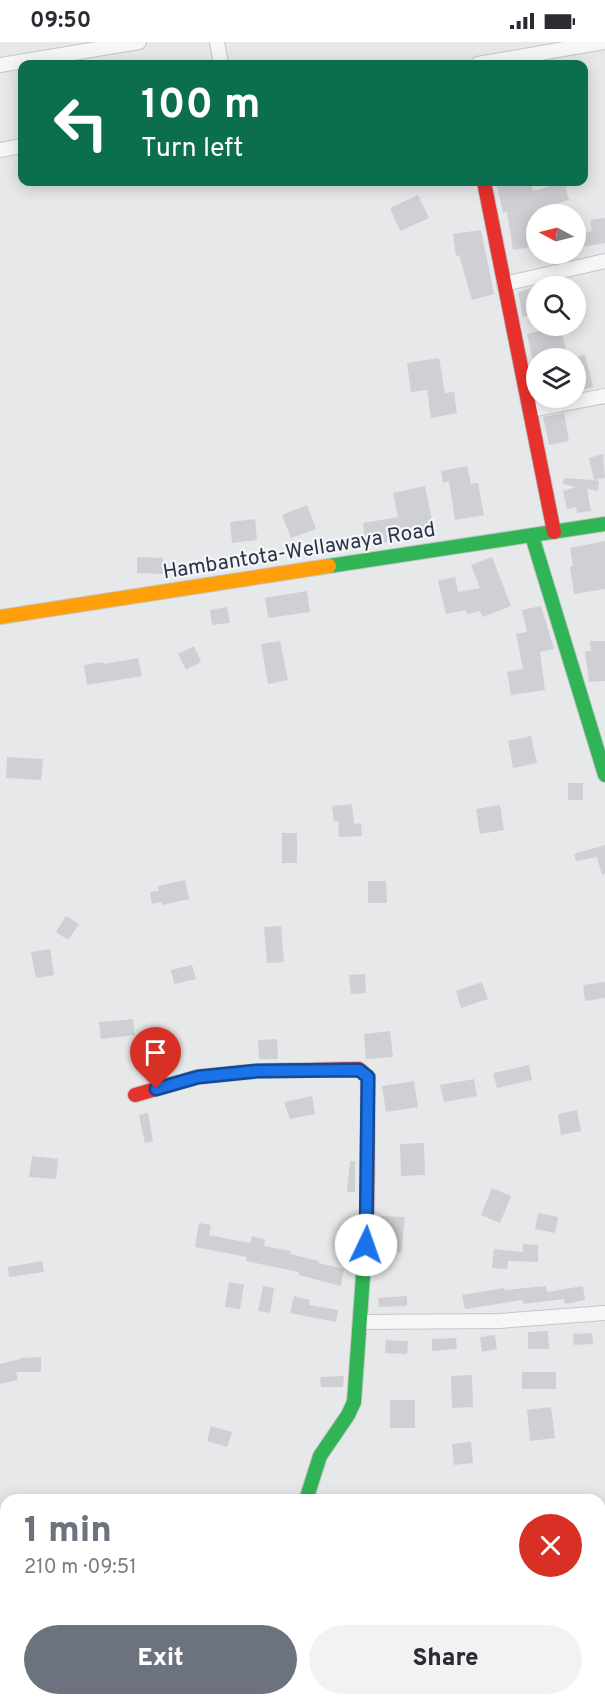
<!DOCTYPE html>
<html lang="en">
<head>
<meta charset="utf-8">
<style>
  :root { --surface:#fff; --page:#f2f2f3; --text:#2b2b33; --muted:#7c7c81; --accent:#6c737f }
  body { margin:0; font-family:Overpass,sans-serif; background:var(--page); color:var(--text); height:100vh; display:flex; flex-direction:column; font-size:22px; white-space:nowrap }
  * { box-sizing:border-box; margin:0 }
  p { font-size:20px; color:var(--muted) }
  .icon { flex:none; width:33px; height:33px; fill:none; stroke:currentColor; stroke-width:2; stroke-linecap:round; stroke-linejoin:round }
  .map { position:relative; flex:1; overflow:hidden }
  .drawer { position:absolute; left:0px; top:1452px; width:606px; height:212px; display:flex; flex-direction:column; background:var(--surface); border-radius:18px 18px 0 0; box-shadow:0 3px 15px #0003 }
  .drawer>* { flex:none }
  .guide { position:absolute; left:18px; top:18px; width:570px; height:126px; border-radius:12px; box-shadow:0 3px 15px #0003; background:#0b6e4f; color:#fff; overflow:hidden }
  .needle { width:39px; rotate:277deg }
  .fabs { position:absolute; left:526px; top:162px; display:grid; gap:12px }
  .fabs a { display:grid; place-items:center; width:60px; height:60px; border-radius:50%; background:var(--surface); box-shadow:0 3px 15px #0003; font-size:30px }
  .pin { position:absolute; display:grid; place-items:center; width:51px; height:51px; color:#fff; margin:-62px -26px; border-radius:50% 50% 50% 0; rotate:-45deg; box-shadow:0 0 6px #0007 }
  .pin .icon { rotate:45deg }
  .me { position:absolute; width:66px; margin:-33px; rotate:3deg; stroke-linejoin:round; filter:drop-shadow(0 0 4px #0008) }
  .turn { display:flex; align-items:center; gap:21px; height:126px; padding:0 24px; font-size:27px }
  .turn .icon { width:78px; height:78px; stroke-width:2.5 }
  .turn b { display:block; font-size:42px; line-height:51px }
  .round { display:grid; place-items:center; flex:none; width:63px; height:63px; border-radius:32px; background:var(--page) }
  .head { display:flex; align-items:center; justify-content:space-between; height:102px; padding:0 24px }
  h1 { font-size:36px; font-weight:800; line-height:45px; color:var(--accent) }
  .action { display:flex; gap:12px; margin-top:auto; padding:12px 24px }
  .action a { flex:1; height:69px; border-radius:36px; background:var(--accent); color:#fff; font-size:24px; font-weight:800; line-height:69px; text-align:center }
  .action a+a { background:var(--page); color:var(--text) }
  .status { display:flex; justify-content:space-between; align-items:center; height:42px; padding:0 30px; background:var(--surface); direction:ltr }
  .status svg { height:16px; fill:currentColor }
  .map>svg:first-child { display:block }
  .building { fill:#ced0d3 }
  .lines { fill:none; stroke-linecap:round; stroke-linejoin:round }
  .street-casing { stroke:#c4c6c8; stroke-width:16 }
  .fast-casing { stroke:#c4c6c8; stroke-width:16 }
  .slow-casing { stroke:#c4c6c8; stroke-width:16 }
  .jam-casing { stroke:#c4c6c8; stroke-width:16 }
  .street { stroke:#f5f6f7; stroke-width:14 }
  .fast { stroke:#30b455; stroke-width:14 }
  .slow { stroke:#ff9f0a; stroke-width:14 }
  .jam { stroke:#e5322d; stroke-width:14 }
  .route-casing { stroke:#114b97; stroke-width:15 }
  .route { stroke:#1a73e8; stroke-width:10 }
  .labels { text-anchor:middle; stroke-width:4.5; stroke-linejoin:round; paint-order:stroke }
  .street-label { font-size:21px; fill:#2b3445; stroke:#f4f6f9 }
</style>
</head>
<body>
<div class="status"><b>09:50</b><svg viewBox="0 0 49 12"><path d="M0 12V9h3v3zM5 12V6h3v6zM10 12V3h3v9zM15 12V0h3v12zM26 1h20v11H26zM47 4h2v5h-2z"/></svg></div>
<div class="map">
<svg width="605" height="1663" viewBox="0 0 605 1663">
  <rect width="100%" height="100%" fill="#e6e8ea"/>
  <!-- building -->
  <path class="building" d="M515,140h16l2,9 31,-9 5,18 -32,9v37l-24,4 -6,-38 -4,1 -6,-27z
    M418,153l11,23 -29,13 -10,-23z
    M605,176v25l-29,5v-12l16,-5 -2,-11z
    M481,188l13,64 -22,6 -13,-45 -3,1 -3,-22z
    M532,246l5,25 -14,4 -5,-25z
    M561,284l6,32h-35l-5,-24z
    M585,313l8,32 -17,4v-34z
    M439,316l6,35 9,-1 3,21 -26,5 -4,-28 -16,2 -4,-29z
    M564,371l5,28 -20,4 -6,-28z
    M603,412l2,24 -11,2 5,1 -1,10 -11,-2 4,22 -14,2 -1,-6 -9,2 -4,-18 13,-4 -13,-3 1,-6 30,2 -5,-22z
    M467,424l4,18 7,-1 6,32 -29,5 -6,-39 -6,2 -2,-12z
    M425,444l9,44 -47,10 1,2 -22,3 -3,-22 35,-6 -5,-24z
    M307,463l9,24 -25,9 -9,-23z
    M255,477l2,21 -25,3 -2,-21z
    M605,499v48l-31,5 -4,-27 3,-1 -3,-18z
    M137,515l26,1v16l-26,-1z
    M492,515l19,49 -29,11 -2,-6 -13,3 -1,-4 -20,4 -8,-33 17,-4 3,15 22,-4 -9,-23z
    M307,549l3,21 -42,6 -3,-20z
    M541,564l13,43 -14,3 5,38 -34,5 -4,-23 16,-3 -7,-35 11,-2 -5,-22z
    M227,565l3,16 -18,2 -2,-15z
    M280,599l8,39 -20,4 -7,-40z
    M590,599h15v40l-16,1 -4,-31h6z
    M194,604l7,16 -15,8 -8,-16z
    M138,616l4,18 -55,9 -3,-20 19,-3 1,2z
    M531,694l6,27 -24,5 -5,-27z
    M7,715l36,2 -2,21 -35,-2z
    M568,741h15v17h-15z
    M352,762l2,20 7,-1 1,13 -23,1 -1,-16h-4l-2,-15z
    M500,763l4,25 -24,4 -4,-25z
    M282,791h15v30h-15z
    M605,803v29l-3,1 -5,-18 -21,4 -2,-7z
    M185,838l4,19 -27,6 -1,-3 -9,2 -2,-12 9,-1 -1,-5z
    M368,839h18l1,22h-19z
    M66,874l13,8 -11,16 -12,-8z
    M281,884l3,36 -17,1 -3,-36z
    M50,907l4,26 -18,3 -5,-26z
    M192,923l4,14 -22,5 -3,-14z
    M365,932l1,19 -15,1 -2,-19z
    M482,940l6,17 -27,9 -5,-17z
    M605,940v16l-20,3 -2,-16z
    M133,977l2,16 -34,4 -2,-17z
    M390,989l3,26 -27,2 -2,-25z
    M277,997l1,20h-19l-1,-19z
    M171,1002l4,27 -13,4 -4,-29z
    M529,1023l3,15 -35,8 -4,-15z
    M474,1037l3,17 -33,6 -4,-17z
    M414,1039l4,26 -32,5 -4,-26z
    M312,1054l3,18 -25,5 -6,-17z
    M577,1068l4,21 -20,4 -3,-21z
    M148,1071l5,28 -8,2 -6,-28z
    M424,1101l1,32 -24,1 -1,-32z
    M32,1114l26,3 -2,20 -27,-2z
    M350,1119h5v31h-8z
    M492,1146l19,8 -11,27 -19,-8z
    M538,1171l20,4 -3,16 -20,-4z
    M381,1174l24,1 -4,36 -22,-3z
    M199,1181l12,2 -2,10 41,8 2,-7 13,4 -1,6 27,5 -1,3 29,7 -1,2 26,6 -3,17 -42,-11v-3l-53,-11 1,-4 -52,-10z
    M523,1202l15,1v17l-30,-1 -1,8 -15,-1 2,-19 29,3z
    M42,1219l2,11 -35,5 -1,-10z
    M229,1240l15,3 -4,24 -15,-2z
    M263,1244l11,2 -4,25 -12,-2z
    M546,1244l1,6 36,-6 2,14 -20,4 -1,-5 -41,5v-4l-58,9 -3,-14 42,-7 1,2z
    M294,1254l16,4 -1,5 29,5 -2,12 -46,-9z
    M407,1254v10l-28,1 -1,-9z
    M548,1289l1,18h-21v-17z
    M592,1291l1,11 -19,1 -1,-11z
    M495,1293l2,14 -15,3 -2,-15z
    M456,1296l1,11 -25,2v-12z
    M386,1298l22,1 -1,13 -22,-1z
    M41,1315v15h-25l2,8 -18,4v-20l20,-5v-1z
    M522,1330h34v17h-34z
    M472,1333l1,32 -21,1 -1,-32z
    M344,1334l-1,11h-22l-1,-10z
    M390,1358h25v28h-25z
    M551,1365l4,31 -25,3 -3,-31z
    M211,1384l21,6 -5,15 -20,-6z
    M471,1400l2,21 -19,2 -2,-21z"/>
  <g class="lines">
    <defs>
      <path id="street" d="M217,0l4,22
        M478,22l126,-22
        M0,23l139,-23
        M0,108l22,-4
        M504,242l101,-23
        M530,368l75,-14
        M360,1280l139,-1 106,-8
        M296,1663l1,-5"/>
      <path id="fast" d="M532,494l73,239
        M329,524l276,-42
        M306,1458l14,-44 28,-41 6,-13 13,-183"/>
      <path id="slow" d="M0,575l329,-51"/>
      <path id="jam" d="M484,140l70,350
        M135,1053l63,-18 59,-6 102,-2 9,8 -1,142"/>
    </defs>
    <!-- street casing -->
    <use href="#street" class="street-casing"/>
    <!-- fast casing -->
    <use href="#fast" class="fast-casing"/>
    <!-- slow casing -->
    <use href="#slow" class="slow-casing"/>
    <!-- jam casing -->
    <use href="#jam" class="jam-casing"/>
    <!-- street -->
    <use href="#street" class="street"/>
    <!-- fast -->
    <use href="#fast" class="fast"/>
    <!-- slow -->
    <use href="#slow" class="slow"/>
    <!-- jam -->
    <use href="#jam" class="jam"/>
  </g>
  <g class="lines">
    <defs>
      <path id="route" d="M156,1047l42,-12 59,-6 102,-1 9,7 -2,168"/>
    </defs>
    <!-- route casing -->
    <use href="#route" class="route-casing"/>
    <!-- route -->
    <use href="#route" class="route"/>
  </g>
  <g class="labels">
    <!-- street labels -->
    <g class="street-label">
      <text transform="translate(299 508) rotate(-9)" y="7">Hambantota-Wellawaya Road</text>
    </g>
  </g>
</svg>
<div class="fabs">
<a><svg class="needle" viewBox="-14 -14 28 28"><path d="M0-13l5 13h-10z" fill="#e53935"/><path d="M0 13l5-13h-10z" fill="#7c7c81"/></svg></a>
<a><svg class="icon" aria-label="search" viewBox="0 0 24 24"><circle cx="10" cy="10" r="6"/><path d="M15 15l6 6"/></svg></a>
<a><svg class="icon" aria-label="layers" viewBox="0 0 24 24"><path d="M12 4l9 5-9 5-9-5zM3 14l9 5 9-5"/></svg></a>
</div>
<div class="pin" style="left:156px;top:1047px;background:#d93025"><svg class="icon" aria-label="arrive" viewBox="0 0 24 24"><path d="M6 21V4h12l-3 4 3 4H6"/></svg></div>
<svg class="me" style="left:366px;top:1203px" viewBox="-20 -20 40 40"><circle r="19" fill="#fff"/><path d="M0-13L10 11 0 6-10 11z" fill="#1a73e8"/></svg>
<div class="guide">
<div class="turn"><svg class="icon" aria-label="left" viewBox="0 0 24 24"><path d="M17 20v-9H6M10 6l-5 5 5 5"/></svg><div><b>100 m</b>Turn left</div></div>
</div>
<section class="drawer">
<div class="head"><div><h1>1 min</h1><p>210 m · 09:51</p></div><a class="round" style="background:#d93025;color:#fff"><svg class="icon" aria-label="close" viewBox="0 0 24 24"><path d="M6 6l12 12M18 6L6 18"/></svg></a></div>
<div class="action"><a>Exit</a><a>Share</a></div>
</section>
</div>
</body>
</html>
